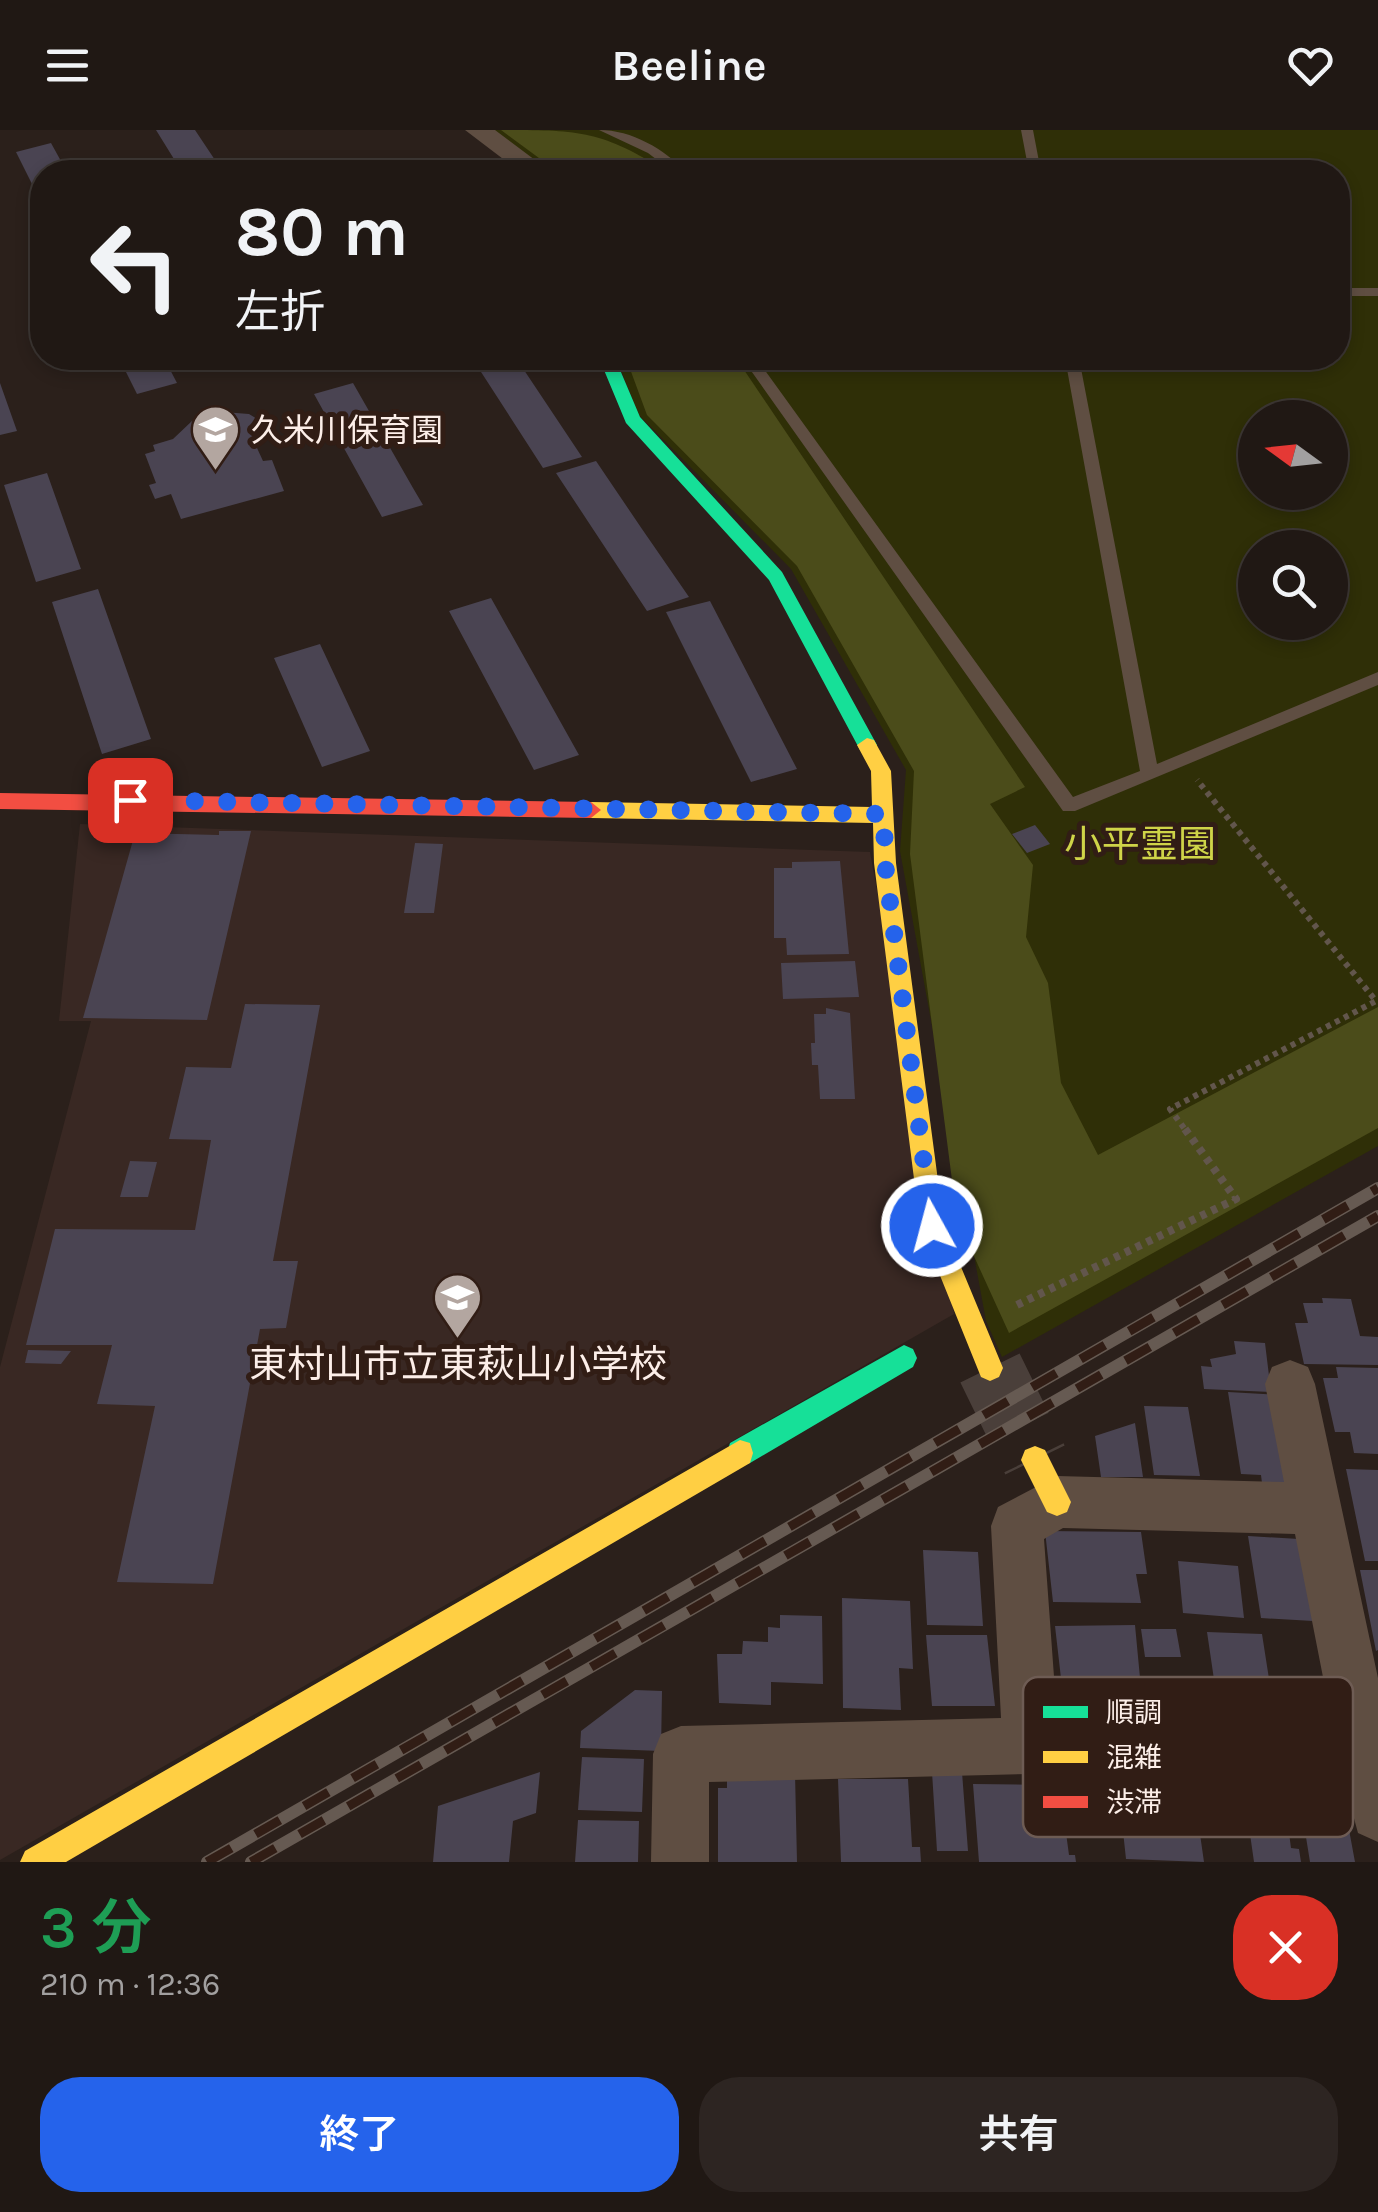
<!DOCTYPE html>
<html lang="ja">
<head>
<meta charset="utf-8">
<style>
  :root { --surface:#201814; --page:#2d2522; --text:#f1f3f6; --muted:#a2a0a0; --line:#3d3734; --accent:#2563eb }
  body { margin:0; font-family:Karla,"Noto Sans JP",sans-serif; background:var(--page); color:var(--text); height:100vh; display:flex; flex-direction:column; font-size:38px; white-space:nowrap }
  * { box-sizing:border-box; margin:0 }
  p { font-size:32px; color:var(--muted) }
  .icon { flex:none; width:55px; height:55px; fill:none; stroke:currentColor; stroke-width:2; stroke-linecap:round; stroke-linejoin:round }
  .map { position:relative; height:1732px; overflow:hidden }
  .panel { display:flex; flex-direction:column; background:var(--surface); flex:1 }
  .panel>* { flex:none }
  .banner { position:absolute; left:30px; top:30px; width:1320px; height:210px; border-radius:40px; box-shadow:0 5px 15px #0003,0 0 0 2px var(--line); background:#201814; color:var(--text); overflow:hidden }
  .needle { width:65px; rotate:285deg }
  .controls { position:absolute; left:1238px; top:270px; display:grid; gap:20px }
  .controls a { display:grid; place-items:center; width:110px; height:110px; border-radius:50%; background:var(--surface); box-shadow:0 5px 15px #0003,0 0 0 2px var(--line); font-size:50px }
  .pin { position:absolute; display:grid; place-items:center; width:85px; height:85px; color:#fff; margin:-42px; border-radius:20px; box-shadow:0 5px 15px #0006 }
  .me { position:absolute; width:110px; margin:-55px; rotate:353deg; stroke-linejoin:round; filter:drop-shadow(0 0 8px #0008) }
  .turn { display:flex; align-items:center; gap:35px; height:210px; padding:0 40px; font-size:45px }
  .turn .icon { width:130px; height:130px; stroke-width:2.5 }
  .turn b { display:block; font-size:70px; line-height:85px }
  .round { display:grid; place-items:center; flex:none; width:105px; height:105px; border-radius:40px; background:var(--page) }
  .summary { display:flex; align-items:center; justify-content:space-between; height:170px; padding:0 40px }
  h1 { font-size:60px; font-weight:600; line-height:75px; color:#1e9e55 }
  .primary-button { display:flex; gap:20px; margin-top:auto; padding:20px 40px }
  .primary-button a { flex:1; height:115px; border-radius:40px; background:var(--accent); color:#fff; font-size:40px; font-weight:600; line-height:115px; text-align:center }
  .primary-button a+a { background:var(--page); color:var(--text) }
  header { display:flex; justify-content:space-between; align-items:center; height:130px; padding:0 40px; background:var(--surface); font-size:45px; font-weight:600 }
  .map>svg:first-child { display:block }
  .education { fill:#392823 }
  .green { fill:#2f2f07; fill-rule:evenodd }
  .forest { fill:#4b4c1a }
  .building { fill:#4a4452 }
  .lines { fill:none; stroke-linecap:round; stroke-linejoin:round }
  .secondary-tunnel { stroke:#4a3f3a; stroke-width:66; stroke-dasharray:66 34; stroke-linecap:butt }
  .path-far1 { stroke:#62564c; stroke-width:6; stroke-dasharray:5 5; stroke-linecap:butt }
  .path { stroke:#62564c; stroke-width:8; stroke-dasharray:6 6; stroke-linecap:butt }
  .lane { fill:#5f4e42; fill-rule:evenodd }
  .street { fill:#5f4e42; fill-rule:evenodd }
  .fast { fill:#16e098; fill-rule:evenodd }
  .slow { fill:#ffcf43; fill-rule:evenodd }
  .jam { fill:#f24e42; fill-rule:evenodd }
  .rail-casing { stroke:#665a52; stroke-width:12 }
  .rail { stroke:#311d15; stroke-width:9; stroke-dasharray:28; stroke-linecap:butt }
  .route { stroke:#2563eb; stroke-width:18; stroke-dasharray:0 32.4 }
  .labels { text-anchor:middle; stroke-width:10; stroke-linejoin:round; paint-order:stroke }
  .far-poi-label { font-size:32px; fill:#fceee8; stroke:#311d15; text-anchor:start }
  .park-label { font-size:38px; fill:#cfd448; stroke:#311d15 }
  .poi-label { font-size:38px; fill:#fceee8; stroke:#311d15 }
  .key { fill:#311d15; stroke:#6e5c54; stroke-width:2.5 }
  .key-label { font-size:28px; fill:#fceee8 }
</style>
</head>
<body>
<header><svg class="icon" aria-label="menu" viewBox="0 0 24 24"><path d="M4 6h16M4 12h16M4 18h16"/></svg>Beeline<svg class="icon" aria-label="heart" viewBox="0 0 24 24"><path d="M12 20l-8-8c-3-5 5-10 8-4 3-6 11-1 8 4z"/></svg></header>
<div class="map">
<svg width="1378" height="1732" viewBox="0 0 1378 1732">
  <rect width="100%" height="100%" fill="#2b201b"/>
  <!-- education -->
  <path class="education" d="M80,694l790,28 84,462 -954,546v-493l91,-346h-32z"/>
  <!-- green -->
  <path class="green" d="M490,0h888v1016l-376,211 -16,-36 -86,-470 6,-81 -115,-201 -152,-154 -23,-57h722v-186h-789zM1255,288h75v74h-75zM1255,418h75v74h-75z"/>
  <!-- forest -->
  <path class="forest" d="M501,0c76,0 101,0 166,42h-109z
    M626,228h110l289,429 -35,17 43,61 -7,72 22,46 13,100 37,72 280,-148v121l-369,205 -52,-114 -47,-365 4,-83 -117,-205 -150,-151z"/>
  <!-- building -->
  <path class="building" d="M156,0h39l28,42h-41z
    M51,13l16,29h-25v32l-26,-52z
    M119,228h45l13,25 -40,11z
    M472,228h44l66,99 -39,11z
    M0,253l17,48 -17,4z
    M353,253l60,105 10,17 -41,12 -68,-123z
    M223,282l26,2 13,8 4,12 -9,14 6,13 9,-1 12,31 -103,28 -10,-25 -16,5 -6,-14 7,-2 -11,-29 10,-3 -2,-6 20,-6 19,-18z
    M596,331l46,68 47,68 -42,14 -91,-138z
    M47,343l34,96 -45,13 -32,-97z
    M98,459l53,150 -49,15 -50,-152z
    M491,468l88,157 -45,15 -85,-159z
    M710,471l87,168 -46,13 -85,-170z
    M320,514l50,107 -48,16 -48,-109z
    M1035,695l15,19 -23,9 -15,-19z
    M219,701h32l-44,189 -124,-2 52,-185 84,2z
    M415,713l28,1 -9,69h-30z
    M840,731l9,93 -62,1 -1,-17h-12v-70h18v-6z
    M855,831l4,36 -76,2 -2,-36z
    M245,874l75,1 -47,256h25l-12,67 -26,1 -47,255 -96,-2 38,-176 -58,-2 15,-59h-86l29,-116 140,1 16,-90 -42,-1 17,-72 45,1z
    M826,878l24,5 5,86h-35l-2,-34h-6l-1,-22h4l-1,-29h12z
    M130,1031l27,1 -9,35h-28z
    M1322,1168l29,1 9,37 18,1v28l-74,-1 -9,-41h13l-5,-20h20z
    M1234,1211l31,2 6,49 -67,-3 -3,-23 11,1 -2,-8 26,-5z
    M28,1220l43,1 -10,13 -36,-1z
    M1336,1237l42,1v86l-24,-1 -4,-21h-15l-12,-54h15z
    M1228,1262l53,3 16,89 -35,-1 -1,-8 -20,-1z
    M1144,1276l44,1 12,69 -46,-1z
    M1135,1293l8,54h-42l-6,-41z
    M1346,1339l32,1v91h-13z
    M1045,1401l96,1 6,42h-11l5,29 -88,-1z
    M1248,1406l51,3 14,82 -52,-3z
    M923,1420l55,2 5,74 -56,-1z
    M1178,1431l60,5 6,52 -61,-5z
    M1360,1440h18v80l-2,1z
    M842,1468l68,3 3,68 -14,-1 2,42 -58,-2z
    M780,1485l42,1 1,68 -52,-2v23l-52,-2 -2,-49h25l1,-13 25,1v-15l12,1z
    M1135,1495l7,74h-11l1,7 -19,-1 2,17 -53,5 -1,-11h-11l-3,-30 15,1 -7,-61z
    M1141,1499h35l5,28h-36z
    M1207,1502l55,2 15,96 -56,-3z
    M926,1505h61l8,71h-63z
    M635,1560l27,1 -1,60 -81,-3 1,-17z
    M582,1627l62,2 -2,53 -64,-2z
    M540,1642l-4,41 -23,8 -4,41h-76l5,-56z
    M727,1642l68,1 2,89h-79v-74h9z
    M932,1642h30l6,79h-31z
    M1117,1646l116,4 7,49 -41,-2 5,35 -78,-3z
    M838,1649h70l4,68h8l1,15h-80z
    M973,1654l73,1 3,33h15l5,37h6l1,7h-97z
    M1244,1662l40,3 7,53 8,1 2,13h-47z
    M1301,1676l44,2 10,54h-45z
    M578,1690l61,1 -1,41h-63z"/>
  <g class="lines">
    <!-- secondary-tunnel -->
    <path class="secondary-tunnel" d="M990,1238l45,92"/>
    <!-- path-far1 -->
    <path class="path-far1" d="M1184,998l-14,-19 206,-108 -179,-221"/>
    <!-- path -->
    <path class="path" d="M1017,1175l219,-106 -54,-74"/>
    <!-- lane -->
    <path class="lane" d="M599,0c33,0 65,19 87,42h-13l-25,-19z
      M1021,0h12l8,42h-12z
      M1338,158h40v8h-40z
      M742,228h14l317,439 67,-26 -75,-413h14l78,406 221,-92v13l-303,126h-12z"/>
    <!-- street -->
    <path class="street" d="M465,0h30l56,42h-31z
      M1290,1230l18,7 7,17 63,294v164l-20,-9 -16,-59h-311l-322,8v80h-58l2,-108 8,-20 20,-8 320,-8 -10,-192 7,-19 59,-31 227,6 -19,-98 7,-17zM1063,1398l232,6 36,184h-274l-13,-179z"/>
    <!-- fast -->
    <path class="fast" d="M599,228h16l25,59 142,155 95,173 -3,5h-14l-91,-170 -143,-157z
      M904,1215l9,4 4,9 -4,9 -163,96 -10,3 -10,-3 -3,-10 3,-10z"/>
    <!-- slow -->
    <path class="slow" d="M867,608l7,2 17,31 5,92 48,363 59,142 -4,9 -9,4 -9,-4 -61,-151 -46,-363 -1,-40 -282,-5 -10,-8 10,-8 281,5 -1,-36 -14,-26z
      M740,1310l10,3 3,10 -3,10 -684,399h-46l5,-11z
      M1035,1316l10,4 26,52 -4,10 -10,4 -10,-4 -26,-52 4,-10z"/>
    <!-- jam -->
    <path class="jam" d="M0,663l591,9 10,8 -10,8 -591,-9z"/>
    <defs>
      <path id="rail" d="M207,1732l1171,-674
        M251,1732l1127,-646"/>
    </defs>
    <!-- rail casing -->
    <use href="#rail" class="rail-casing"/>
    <!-- rail -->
    <use href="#rail" class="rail"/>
  </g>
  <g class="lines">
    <!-- route -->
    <path class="route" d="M130,670l754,14 1,49 47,363"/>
  </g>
  <!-- icons -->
  <defs>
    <symbol id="school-pin" viewBox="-11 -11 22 30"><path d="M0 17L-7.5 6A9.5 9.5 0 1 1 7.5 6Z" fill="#b3a6a0" stroke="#311d15"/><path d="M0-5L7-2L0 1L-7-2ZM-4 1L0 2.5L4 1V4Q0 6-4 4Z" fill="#fff"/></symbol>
  </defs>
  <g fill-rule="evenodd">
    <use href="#school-pin" x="188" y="272" width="55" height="75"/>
    <use href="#school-pin" x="430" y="1140" width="55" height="75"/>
  </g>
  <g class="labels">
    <!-- far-poi labels -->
    <g class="far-poi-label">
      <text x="251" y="311">久米川保育園</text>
    </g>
    <!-- park labels -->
    <g class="park-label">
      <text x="1140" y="727">小平霊園</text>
    </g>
    <!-- poi labels -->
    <g class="poi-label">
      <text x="458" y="1247">東村山市立東萩山小学校</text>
    </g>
  </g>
  <!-- legend -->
  <rect x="1023" y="1547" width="330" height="160" rx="15" class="key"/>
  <rect x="1043" y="1576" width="45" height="12" fill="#16e098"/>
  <rect x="1043" y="1621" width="45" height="12" fill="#ffcf43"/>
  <rect x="1043" y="1666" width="45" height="12" fill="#f24e42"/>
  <g class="key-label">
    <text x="1106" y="1592">順調</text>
    <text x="1106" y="1637">混雑</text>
    <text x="1106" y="1682">渋滞</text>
  </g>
</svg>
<div class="controls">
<a><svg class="needle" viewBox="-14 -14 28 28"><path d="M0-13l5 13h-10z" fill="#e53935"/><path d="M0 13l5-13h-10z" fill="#a2a0a0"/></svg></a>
<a><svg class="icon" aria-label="search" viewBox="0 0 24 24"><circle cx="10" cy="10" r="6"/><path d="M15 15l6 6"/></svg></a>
</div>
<div class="pin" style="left:130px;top:670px;background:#d93025"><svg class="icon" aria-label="arrive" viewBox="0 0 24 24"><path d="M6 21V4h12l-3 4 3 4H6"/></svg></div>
<svg class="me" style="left:932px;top:1096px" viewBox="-20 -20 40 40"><circle r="17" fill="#2563eb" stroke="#fff" stroke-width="3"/><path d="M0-11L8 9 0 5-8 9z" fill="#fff"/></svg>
<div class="banner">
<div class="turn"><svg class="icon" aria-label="left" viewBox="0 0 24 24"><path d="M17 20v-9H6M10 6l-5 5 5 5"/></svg><div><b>80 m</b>左折</div></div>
</div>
</div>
<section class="panel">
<div class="summary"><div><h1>3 分</h1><p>210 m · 12:36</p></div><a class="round" style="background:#d93025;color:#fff"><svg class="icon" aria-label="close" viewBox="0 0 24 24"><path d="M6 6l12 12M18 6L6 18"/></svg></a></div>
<div class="primary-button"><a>終了</a><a>共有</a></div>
</section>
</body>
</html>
